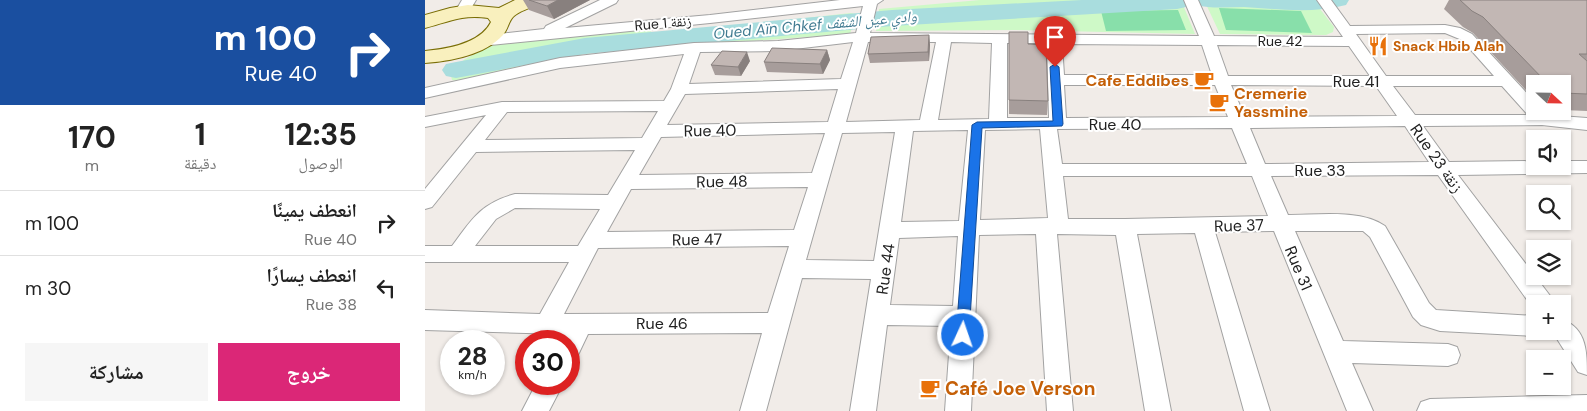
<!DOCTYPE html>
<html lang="ar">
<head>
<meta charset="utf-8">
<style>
  :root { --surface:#fff; --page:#f6f6f6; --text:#222; --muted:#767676; --line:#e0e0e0; --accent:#db2777 }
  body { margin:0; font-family:"DM Sans","Noto Naskh Arabic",sans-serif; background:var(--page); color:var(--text); direction:rtl; height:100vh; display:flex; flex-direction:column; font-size:19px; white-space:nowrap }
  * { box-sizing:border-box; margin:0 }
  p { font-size:16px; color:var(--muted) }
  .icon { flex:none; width:28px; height:28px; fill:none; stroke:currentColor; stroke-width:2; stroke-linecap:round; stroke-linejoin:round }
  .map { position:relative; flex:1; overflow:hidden; direction:ltr }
  .drawer { display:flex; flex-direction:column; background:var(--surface); width:425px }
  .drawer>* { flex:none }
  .banner { background:#1a4fa0; color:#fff; overflow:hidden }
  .needle { width:32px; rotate:112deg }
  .tools { position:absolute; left:1101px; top:75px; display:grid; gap:10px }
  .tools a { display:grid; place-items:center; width:45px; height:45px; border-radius:0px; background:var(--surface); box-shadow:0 1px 4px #0004; font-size:25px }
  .speed { position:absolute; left:15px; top:330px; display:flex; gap:10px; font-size:25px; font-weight:700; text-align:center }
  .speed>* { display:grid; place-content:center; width:65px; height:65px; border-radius:50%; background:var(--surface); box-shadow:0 1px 4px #0004; line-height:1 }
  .speed small { font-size:12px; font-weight:400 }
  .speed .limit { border:8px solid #d22; background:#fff; color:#111 }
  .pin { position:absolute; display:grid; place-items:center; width:42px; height:42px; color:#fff; margin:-51px -21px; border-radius:50% 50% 50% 0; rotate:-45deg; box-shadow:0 0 5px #0007 }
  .pin .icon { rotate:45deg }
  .me { position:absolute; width:55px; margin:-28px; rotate:3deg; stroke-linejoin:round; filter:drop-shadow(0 0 4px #0008) }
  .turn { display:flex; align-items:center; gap:18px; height:105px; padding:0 25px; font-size:22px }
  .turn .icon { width:65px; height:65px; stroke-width:2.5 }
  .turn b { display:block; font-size:35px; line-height:42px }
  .eta { display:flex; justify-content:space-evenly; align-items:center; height:85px; text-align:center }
  .eta b { font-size:30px; font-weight:700; line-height:35px }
  .primary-button { display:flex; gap:10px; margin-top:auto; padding:10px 25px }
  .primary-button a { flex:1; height:58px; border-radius:0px; background:var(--accent); color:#fff; font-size:20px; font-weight:700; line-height:58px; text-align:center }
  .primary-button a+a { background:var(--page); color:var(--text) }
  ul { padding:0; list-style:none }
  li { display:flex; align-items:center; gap:15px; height:65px; padding:0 25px; border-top:1px solid var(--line) }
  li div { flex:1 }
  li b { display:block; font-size:19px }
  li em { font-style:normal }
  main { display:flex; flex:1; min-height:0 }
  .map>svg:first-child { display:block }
  .park { fill:#cef9c7 }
  .pitch { fill:#88dfaa }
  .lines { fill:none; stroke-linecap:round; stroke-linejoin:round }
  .river { fill:#a9ddde; fill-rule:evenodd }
  .street-casing { stroke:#a2a2a2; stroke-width:2 }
  .secondary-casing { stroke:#7a6e06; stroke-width:2 }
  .street { fill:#fff; fill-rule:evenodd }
  .secondary { fill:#f9f0be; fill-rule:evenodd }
  .wall { fill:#a79d9b }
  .shaded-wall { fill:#88807e }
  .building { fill:#c2b7b4; stroke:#88807e }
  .route { fill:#1a73e8; stroke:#114b97 }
  .labels { text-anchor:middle; stroke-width:4; stroke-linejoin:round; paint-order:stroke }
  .far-street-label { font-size:14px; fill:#212121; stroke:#fff }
  .far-food-label { font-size:14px; font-weight:bold; fill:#c56008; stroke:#fff; text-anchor:start }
  .far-water-label { font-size:15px; font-style:italic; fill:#417b91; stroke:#fff }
  .food-label { font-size:16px; font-weight:bold; fill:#c56008; stroke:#fff; text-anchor:end }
  .street-label { font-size:16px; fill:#212121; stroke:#fff }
  .near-food-label { font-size:19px; font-weight:bold; fill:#c56008; stroke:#fff; text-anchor:start }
</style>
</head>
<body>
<main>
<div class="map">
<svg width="1162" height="411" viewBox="0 0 1162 411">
  <rect width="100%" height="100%" fill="#f1ece8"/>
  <!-- park -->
  <path class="park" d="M555,0h201l14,34 -180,-4 -139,1 3,-22z
    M779,0h109l21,27 -1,5 -7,3 -106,-1z
    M426,13l5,1 -6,20 -157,11 -5,-4 -104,13 -126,27 -6,-1 -1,-4 6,-10 8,-7 32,-16 154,-14v6z"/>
  <!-- pitch -->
  <path class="pitch" d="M794,8l82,3 11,22 -86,-3z
    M753,10l8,20 -80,1 -5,-20z"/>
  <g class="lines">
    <!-- river -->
    <path class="river" d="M657,0h106l1,2 -3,5 -9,2 -285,17 -307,28 -129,24 -10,-2 -4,-6 4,-6 10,-2 129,-24 307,-28z
      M768,0h156l-3,5c-35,9 -68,4 -102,2 -16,0 -32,2 -48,-2z"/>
    <defs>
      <path id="street" d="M37,0h14l-9,15h-10l-2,-3z
        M175,0h18l-2,3 -51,25 145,-13 130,-15h43l-6,4 -7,29 329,3 -15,-36h14l16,36 129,1 -26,-37h14l19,26 95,-1 15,3 12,6 63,68v9h9l3,4 40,3v12l-45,-5 -119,1 26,36 86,-1v5h28v-5h24v12l-129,2 93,122 3,7h-19v7l-97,-136 -167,1 17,39c30,0 73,-6 97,11l44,77 7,7 99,6v15h9l-9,5 -95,-5 -19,-6 -8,-8 -43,-80 -7,-6h-68l48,110 105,3 9,3 3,8 -3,8 -9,3 -96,-3 21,48h-26l-73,-180 -59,1 55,179h-26l-49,-178 -58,1 34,177h-26l-29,-176 -59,-1 16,177h-26l-11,-177 -57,1 -8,176h-26l6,-85 -64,-1 -11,86h-26l21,-132 -69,-1 -36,133h-26l22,-78 -174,1 -10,21 -9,3v-17h-9l3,-7 -138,-4v-20l115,4 29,-52h-144v-16h27c20,-27 29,-43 63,-52l93,1 27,-45 -159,2 -44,55 -7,2v-20l61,-74 -61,12v-10l77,-15 162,-1 7,-12 13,-35 -124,14 -135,30v-10l135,-30 134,-15 84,-2 78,-8 7,-27 -153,17 -229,23 -5,-2 -3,-3 3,-3 5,-2 63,-7 2,-3zM1020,33l17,7 32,36h-108l-30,-42zM428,42l-12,37 -152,5 11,-32 78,-1zM443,42h68l-16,78 -74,2zM526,42l41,1 -3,76 -51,1zM582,43h40l2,75h-42zM637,44l140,1 10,30h-148zM792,45l132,1 21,30h-142zM639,85h151l13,32 -162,1zM806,85l145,1 21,30 -152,1zM968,86h109l26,29h-113zM413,89l-10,33 -161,3 18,-31zM233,111l-16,27 -157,2 22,-28zM980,126l24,36 -164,2 -15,-36zM807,128l15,36h-185l-5,-35zM615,129l8,89 -68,2 5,-90zM543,130l-9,91 -58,1 12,-91zM470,132l-21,129 -68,-1 36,-127zM400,133l-13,40 -173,2 22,-38zM638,176h189l16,40 -143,3h-57zM383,187l-14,43 -187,2 24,-43zM90,208l85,1 -22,37h-103l21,-27zM533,236l-5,70 -63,-1 9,-67zM364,246l-21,67 -204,1 34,-66z
        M1138,320c24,9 24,33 24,55l-9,-3 -26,-41h11z
        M111,384h27l-14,27h-27z
        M1162,395v16h-170l4,-9 9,-3z"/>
      <path id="secondary" d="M90,0h24c-5,9 -17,9 -25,16 -5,4 -6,13 -11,19 -18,20 -52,26 -78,28v-12c22,-2 55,-7 66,-29l-3,-4c-26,-4 -40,4 -63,10v-13l25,-7 18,-3 31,3z"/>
    </defs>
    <!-- street casing -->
    <use href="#street" class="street-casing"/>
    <!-- secondary casing -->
    <use href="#secondary" class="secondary-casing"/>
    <!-- street -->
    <use href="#street" class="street"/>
    <!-- secondary -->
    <use href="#secondary" class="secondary"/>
  </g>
  <!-- wall -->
  <path class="wall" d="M98,0h67l-36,19 -25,-9z
    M1024,0h138v111l-24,-1v-26h-28v16l-62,-67 -10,-6 -19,-18z
    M584,32l19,12 20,57 -1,14 -38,-1z
    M504,35l1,10 -1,16 -59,2 -2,-9z
    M402,50l3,10 -7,14 -56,-2 -3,-10z
    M325,61l-9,15 -26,-1 -4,-10z"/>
  <!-- shaded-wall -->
  <path class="shaded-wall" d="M133,0h32l-36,19 -7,-13z
    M504,35l1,10 -1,16 -1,-9z
    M402,50l3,10 -7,14 -3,-10z
    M322,52l3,9 -9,15 -3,-9z"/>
  <!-- building -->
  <path class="building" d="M104,0h29l-11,6z
    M1035,0h127v54h-8l8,7v33l-24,-1v-9h-15l-65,-67 -11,-6z
    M584,32h19v12l18,1 2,56 -39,-1z
    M504,35l-1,17 -60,2 3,-17z
    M347,48l55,2 -7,14 -56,-2z
    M297,51l25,1 -9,15 -27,-2z"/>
  <!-- route -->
  <path class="route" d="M630,64l4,3 4,57 -1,2 -80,2 -13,207 -2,4 -4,2 -5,-2 -2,-4 16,-210 5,-3 76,-1 -3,-54z"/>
  <!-- icons -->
  <defs>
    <symbol id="restaurant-bare" viewBox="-9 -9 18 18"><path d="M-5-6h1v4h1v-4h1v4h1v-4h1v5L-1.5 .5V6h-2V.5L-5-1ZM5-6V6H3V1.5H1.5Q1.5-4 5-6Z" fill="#e8710a" stroke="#fff" stroke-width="2.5" paint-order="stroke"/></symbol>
    <symbol id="cafe-bare" viewBox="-9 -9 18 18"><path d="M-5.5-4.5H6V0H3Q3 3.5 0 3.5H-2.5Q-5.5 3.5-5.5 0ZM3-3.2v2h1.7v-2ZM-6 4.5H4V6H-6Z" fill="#e8710a" stroke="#fff" stroke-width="2.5" paint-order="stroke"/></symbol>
  </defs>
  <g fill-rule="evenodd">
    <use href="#restaurant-bare" x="939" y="32" width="28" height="28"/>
    <use href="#cafe-bare" x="765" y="66" width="28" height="28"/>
    <use href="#cafe-bare" x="780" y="88" width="28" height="28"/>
    <use href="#cafe-bare" x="491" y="374" width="28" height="28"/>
  </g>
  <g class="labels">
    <!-- far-street labels -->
    <g class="far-street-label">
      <text transform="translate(238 23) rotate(-5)" y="5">Rue 1 زنقة</text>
      <text x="855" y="46">Rue 42</text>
    </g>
    <!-- far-food labels -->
    <g class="far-food-label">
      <text x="968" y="51">Snack Hbib Alah</text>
    </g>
    <!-- far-water labels -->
    <g class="far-water-label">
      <text transform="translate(390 25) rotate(-5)" y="5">Oued Aïn Chkef وادي عين الشقف</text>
    </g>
    <!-- food labels -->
    <g class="food-label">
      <text x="764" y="86">Cafe Eddibes</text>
      <text x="809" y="99" text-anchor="start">Cremerie<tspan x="809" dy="18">Yassmine</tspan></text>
    </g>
    <!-- street labels -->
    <g class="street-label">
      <text x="931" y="87">Rue 41</text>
      <text x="690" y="130">Rue 40</text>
      <text transform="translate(285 130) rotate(-1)" y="6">Rue 40</text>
      <text transform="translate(1012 158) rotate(55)" y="6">Rue 23 زنقة</text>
      <text x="895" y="176">Rue 33</text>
      <text transform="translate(297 181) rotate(-1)" y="6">Rue 48</text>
      <text transform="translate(814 225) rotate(-2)" y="6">Rue 37</text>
      <text transform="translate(272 239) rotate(-1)" y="6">Rue 47</text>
      <text transform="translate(874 268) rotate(67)" y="6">Rue 31</text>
      <text transform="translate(460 269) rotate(-82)" y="6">Rue 44</text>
      <text x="237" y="329">Rue 46</text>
    </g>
    <!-- near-food labels -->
    <g class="near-food-label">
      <text x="520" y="395">Café Joe Verson</text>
    </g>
  </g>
</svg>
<div class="tools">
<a><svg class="needle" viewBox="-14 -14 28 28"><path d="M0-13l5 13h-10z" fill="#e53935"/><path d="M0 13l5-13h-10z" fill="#767676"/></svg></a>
<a><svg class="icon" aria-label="sound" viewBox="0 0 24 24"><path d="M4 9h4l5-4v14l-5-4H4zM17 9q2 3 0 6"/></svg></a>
<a><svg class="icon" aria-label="search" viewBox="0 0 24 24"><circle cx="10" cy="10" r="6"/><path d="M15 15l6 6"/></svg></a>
<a><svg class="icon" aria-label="layers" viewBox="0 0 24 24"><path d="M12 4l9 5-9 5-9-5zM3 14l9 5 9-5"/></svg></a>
<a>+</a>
<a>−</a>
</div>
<div class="speed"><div>28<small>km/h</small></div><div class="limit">30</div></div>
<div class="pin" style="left:630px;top:67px;background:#d93025"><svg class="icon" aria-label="arrive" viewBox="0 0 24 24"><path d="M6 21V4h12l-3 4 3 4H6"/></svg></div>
<svg class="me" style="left:538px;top:335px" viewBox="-20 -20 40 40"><circle r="17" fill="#1a73e8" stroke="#fff" stroke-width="3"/><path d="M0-11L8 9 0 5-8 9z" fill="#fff"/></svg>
</div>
<section class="drawer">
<div class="banner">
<div class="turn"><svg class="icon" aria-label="right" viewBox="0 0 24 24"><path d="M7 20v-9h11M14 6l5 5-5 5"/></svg><div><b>100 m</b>Rue 40</div></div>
</div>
<div class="eta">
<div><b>12:35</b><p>الوصول</p></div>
<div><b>1</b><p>دقيقة</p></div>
<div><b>170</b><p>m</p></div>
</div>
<ul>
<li><svg class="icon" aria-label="right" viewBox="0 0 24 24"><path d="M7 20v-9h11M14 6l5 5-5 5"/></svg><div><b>انعطف يمينًا</b><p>Rue 40</p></div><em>100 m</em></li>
<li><svg class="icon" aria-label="left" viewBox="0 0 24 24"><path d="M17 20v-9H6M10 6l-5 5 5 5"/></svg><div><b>انعطف يسارًا</b><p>Rue 38</p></div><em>30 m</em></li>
</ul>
<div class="primary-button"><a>خروج</a><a>مشاركة</a></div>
</section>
</main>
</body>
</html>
